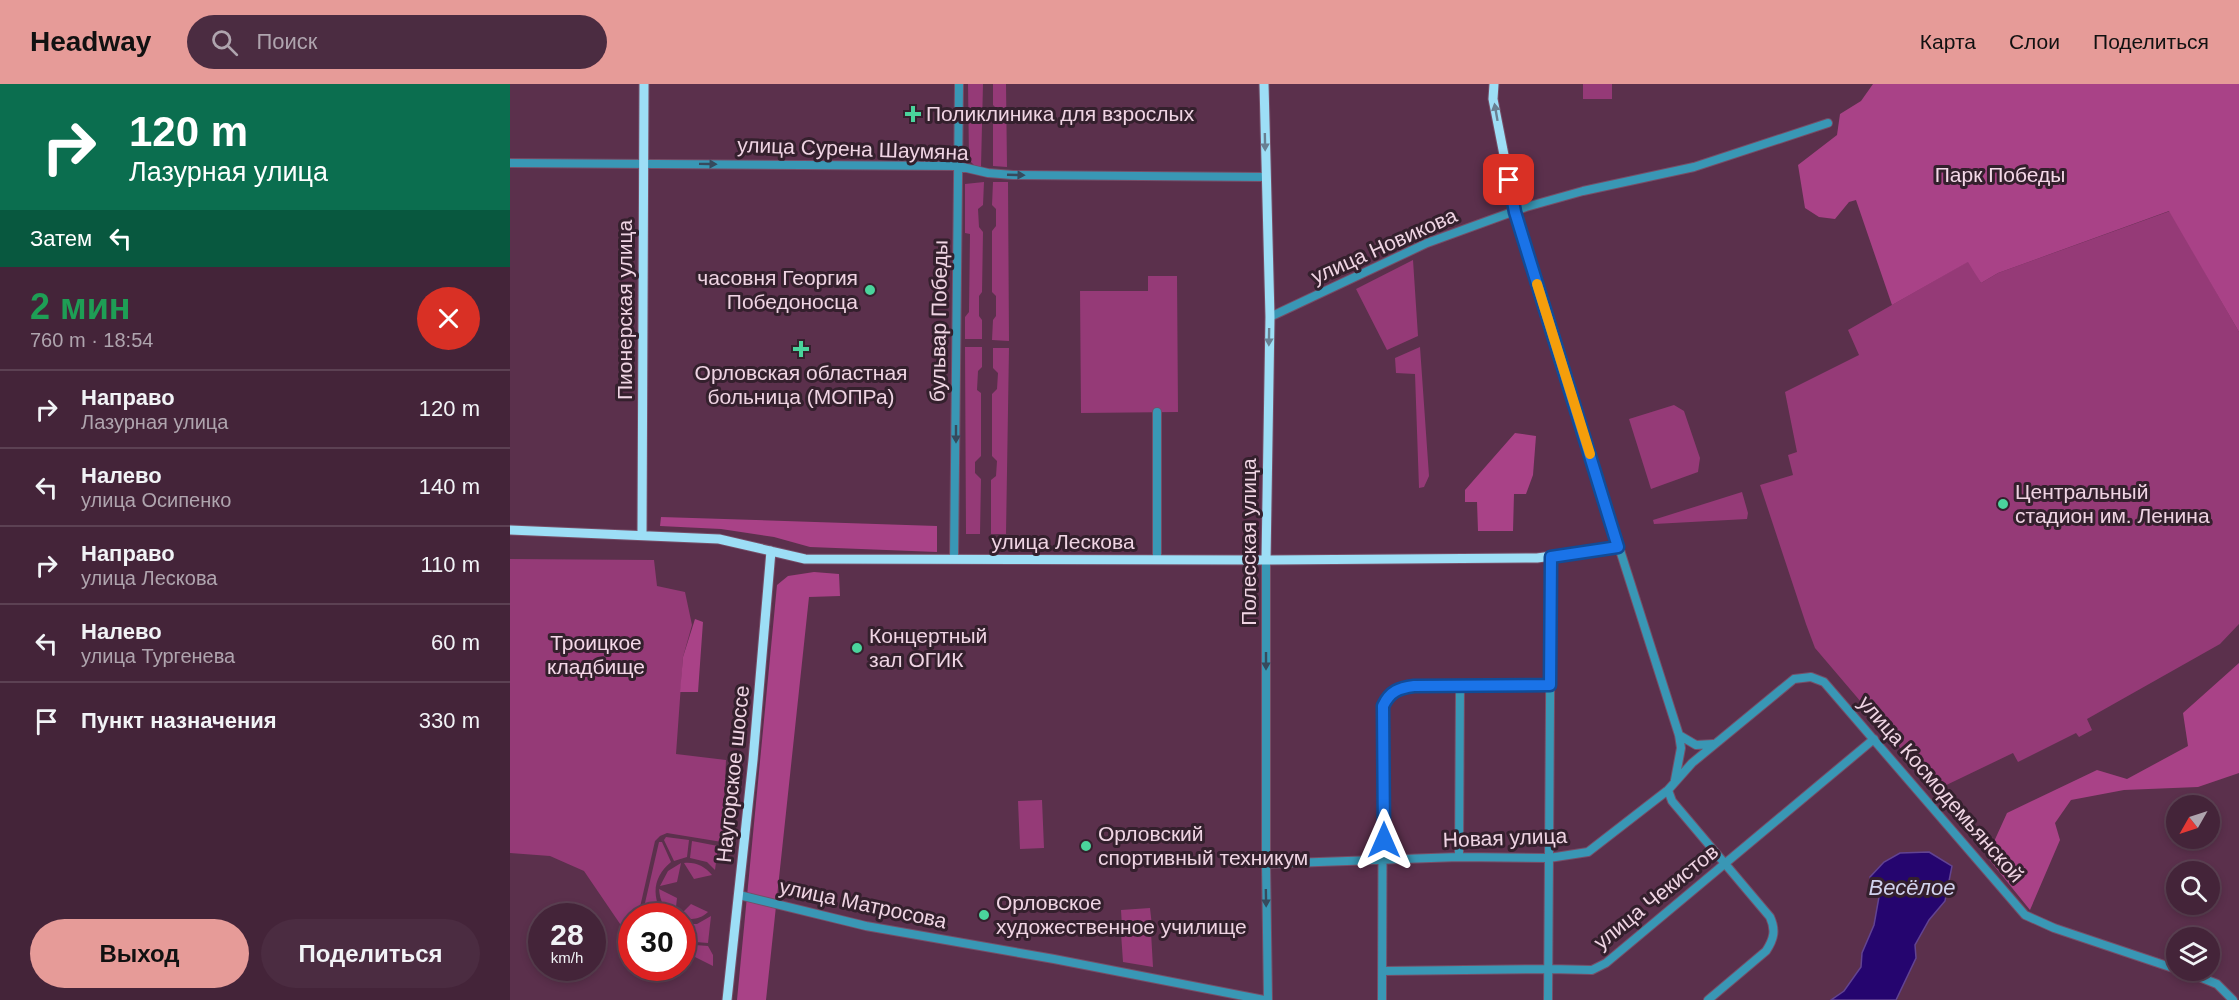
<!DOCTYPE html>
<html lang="ru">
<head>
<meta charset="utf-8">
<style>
  :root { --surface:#442439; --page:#4b2c41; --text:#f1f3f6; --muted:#afa4ae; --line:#5c4153; --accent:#e69b98 }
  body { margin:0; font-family:Helvetica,sans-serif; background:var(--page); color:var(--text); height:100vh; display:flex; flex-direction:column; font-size:22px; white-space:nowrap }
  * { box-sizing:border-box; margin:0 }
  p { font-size:20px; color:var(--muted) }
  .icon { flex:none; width:33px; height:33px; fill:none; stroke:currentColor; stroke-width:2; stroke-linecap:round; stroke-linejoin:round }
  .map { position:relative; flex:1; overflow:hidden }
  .panel { display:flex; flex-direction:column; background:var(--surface); width:510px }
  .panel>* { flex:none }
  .guide { background:#0b6e4f; color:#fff; overflow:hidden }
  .needle { width:39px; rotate:231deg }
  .controls { position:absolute; left:1656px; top:711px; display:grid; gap:12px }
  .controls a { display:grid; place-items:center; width:54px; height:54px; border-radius:50%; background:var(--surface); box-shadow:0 3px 9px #0003,0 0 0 2px var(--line); font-size:30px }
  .speed { position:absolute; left:18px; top:819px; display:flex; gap:12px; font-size:30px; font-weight:700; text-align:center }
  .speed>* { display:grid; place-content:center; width:78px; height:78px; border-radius:50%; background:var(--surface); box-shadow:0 3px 9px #0003,0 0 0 2px var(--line); line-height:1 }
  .speed small { font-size:15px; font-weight:400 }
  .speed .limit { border:9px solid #d22; background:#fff; color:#111 }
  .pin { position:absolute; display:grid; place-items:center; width:51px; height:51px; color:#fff; margin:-26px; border-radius:12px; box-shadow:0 3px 9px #0006 }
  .me { position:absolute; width:66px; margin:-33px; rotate:0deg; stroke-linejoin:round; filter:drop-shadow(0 0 4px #0008) }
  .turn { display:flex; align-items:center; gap:21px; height:126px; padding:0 30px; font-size:27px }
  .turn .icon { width:78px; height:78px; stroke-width:2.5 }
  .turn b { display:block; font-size:42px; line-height:51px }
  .then { display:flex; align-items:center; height:57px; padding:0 30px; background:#0003; gap:12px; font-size:22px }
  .round { display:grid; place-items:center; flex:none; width:63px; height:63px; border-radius:32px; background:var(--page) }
  .headline { display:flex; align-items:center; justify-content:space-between; height:102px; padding:0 30px }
  h1 { font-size:36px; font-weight:700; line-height:45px; color:#1e9e55 }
  .cta { display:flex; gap:12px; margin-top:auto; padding:12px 30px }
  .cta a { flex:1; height:69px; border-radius:36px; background:var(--accent); color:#111; font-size:24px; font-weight:700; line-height:69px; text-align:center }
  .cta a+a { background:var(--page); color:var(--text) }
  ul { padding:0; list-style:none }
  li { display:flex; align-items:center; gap:18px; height:78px; padding:0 30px; border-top:2px solid var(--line) }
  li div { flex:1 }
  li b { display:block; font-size:22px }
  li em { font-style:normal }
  header { display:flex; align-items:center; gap:36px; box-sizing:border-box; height:84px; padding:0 30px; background:var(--accent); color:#111 }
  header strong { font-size:28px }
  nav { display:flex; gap:33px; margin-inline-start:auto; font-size:21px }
  .search { width:420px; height:54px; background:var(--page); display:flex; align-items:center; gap:15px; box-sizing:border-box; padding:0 21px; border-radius:33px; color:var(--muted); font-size:22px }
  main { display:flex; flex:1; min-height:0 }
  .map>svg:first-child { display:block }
  .green { fill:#953a77 }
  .forest { fill:#a94287 }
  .water { fill:#25056f; stroke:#624392; stroke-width:1.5 }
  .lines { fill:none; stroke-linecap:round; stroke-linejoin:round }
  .minor-casing { stroke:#764e67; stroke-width:10 }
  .major-casing { stroke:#764e67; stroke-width:11 }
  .minor { stroke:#3997b5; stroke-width:8 }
  .major { stroke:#9ddef6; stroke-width:9 }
  .oneway { fill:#687f92 }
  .oneway2 { fill:#364a5d }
  .route-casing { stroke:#114b97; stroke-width:15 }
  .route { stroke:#1a73e8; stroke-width:10 }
  .slow { stroke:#f59e0b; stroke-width:10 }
  .poi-dot { fill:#4ad49c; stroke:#34202d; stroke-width:2 }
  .labels { text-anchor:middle; stroke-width:6; stroke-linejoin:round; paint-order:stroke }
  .poi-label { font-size:21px; fill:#efd4e3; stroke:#34202d; text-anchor:start }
  .street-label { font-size:21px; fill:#efd4e3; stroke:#34202d }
  .park-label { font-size:21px; fill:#f4d8e8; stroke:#34202d }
  .water-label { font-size:22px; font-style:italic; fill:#d1d2ed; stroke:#34202d }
</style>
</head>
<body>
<header>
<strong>Headway</strong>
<div class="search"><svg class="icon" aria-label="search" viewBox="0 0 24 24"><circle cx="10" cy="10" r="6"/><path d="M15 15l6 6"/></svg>Поиск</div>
<nav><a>Карта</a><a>Слои</a><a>Поделиться</a></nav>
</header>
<main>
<section class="panel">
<div class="guide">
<div class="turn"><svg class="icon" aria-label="right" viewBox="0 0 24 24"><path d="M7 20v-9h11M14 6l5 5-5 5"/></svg><div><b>120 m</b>Лазурная улица</div></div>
<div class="then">Затем<svg class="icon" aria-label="left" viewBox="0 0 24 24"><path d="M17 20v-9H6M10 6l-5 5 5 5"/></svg></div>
</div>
<div class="headline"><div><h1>2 мин</h1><p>760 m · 18:54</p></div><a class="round" style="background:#d93025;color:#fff"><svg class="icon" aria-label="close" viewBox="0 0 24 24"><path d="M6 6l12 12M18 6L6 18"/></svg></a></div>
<ul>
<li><svg class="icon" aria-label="right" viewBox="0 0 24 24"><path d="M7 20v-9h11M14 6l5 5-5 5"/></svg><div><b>Направо</b><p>Лазурная улица</p></div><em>120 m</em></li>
<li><svg class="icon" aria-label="left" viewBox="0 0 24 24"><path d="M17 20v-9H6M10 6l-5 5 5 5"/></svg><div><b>Налево</b><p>улица Осипенко</p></div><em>140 m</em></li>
<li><svg class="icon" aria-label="right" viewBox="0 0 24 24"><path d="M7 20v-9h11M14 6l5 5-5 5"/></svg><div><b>Направо</b><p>улица Лескова</p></div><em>110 m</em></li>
<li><svg class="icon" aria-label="left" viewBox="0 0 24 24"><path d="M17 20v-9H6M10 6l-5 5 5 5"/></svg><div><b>Налево</b><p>улица Тургенева</p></div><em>60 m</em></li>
<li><svg class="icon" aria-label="arrive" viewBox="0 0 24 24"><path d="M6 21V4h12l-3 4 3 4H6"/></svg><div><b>Пункт назначения</b></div><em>330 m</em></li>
</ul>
<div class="cta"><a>Выход</a><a>Поделиться</a></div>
</section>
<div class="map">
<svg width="1729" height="916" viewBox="0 0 1729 916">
  <rect width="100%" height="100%" fill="#5b304c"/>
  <!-- green -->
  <path class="green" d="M458,0h15l-2,83 -7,-2 -5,-5z
    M483,0h13l1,83 -14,-1v-50l3,-2 -1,-7 -2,-2z
    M1073,0h29v15h-29z
    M474,98l-1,23 -5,4 1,18 4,5 -1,60 -3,4v20l3,4v19h-17v-22l4,-5 1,-78 -5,-1v-49z
    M483,98h15l1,159 -17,-1 1,-20 3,-4v-20l-4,-4v-61l4,-5v-17l-4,-4z
    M1660,127l69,121v292l-19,20 -133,75 5,11 -13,7 -3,-4 -58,29 -5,-9 -77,37 -121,-142 -9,-24 -46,-139 33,-10 -5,-20 9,-3 -12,-60 74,-37 -11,-25 121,-69 12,22 17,-10z
    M903,176l5,76 -31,14 -31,-61z
    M638,192h29l1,136 -97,1 -1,-122h68z
    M455,263h17v20l-4,4 -1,19 4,3v63l-6,6v11l6,6 -1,55h-14z
    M910,263l9,129 -5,11 -5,1 -4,-114 -19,-1 -1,-15z
    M483,264h16l-3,186h-15v-54l5,-4 1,-15 -5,-5v-62l5,-5 1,-16 -5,-5z
    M1164,321l10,6 16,47 -2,14 -47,17 -22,-70z
    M1232,408l6,21 -1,6 -93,5 -1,-4z
    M0,475l144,1 3,26 28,6 7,33 -9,32 -7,97 50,6 -4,82 -55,-9 -7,3 -5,5 -17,75h-6l-1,24 -47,-69 -34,-15 -40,-3z
    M532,716l2,48 -24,1 -2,-48z
    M156,753l23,3 -2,17 -13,4 -10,-21z
    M182,757l26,5 -3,24 -8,-8 -17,-4z
    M149,758h3l9,20c-16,13 -20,31 -10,49l-5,5h-14z
    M171,779l-4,19 -17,4 8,-15z
    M174,779c12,-1 20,3 28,12l-18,4z
    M149,805l18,9 -2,18c-11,-6 -15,-15 -16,-27z
    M181,820l17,8c-10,9 -19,8 -29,4z
    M640,824l2,18 -30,1 -1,-17z
    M201,832l-3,27 -25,-2v-17h14z
    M641,848l2,35 -30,-5 -2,-29z
    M172,860l26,2 5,9v11l-18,-9 -6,-8 -6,-1z"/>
  <!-- forest -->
  <path class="forest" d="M1363,0h366v248l-70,-121 -171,62 -17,10 -13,-21 -76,43 -36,-105 -7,2 -14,17 -16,-2 -14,-9 -7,-43 39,-30 3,-21 21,-13z
    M1005,349l21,3 -3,39 -7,19h-12l-1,37h-35l-1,-29h-12v-12z
    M151,433l276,9v26l-127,-5 -36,-10 -53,-8 -61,-3z
    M304,488l25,2 1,22 -31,1 -43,403h-29l40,-415 11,-9z
    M185,535l8,3 -5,70h-18l3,-35z
    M1729,579v110l-41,14 -74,3 -53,10 -16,23 5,17 -30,70 -43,-53 20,-44 90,-43 30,9 61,-33 -5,-33z"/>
  <!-- water -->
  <path class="water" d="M1419,768l23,14 -7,35 -16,19 -14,25 1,13 -20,42h-65l13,-9 17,-24 1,-14 12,-28 5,-28 -7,-11 -2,-9 14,-15 16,-9z"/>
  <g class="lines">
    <defs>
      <path id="minor" d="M0,79l448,3 30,7 25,2 253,2
        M760,233l157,-74 99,-36 57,-16 111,-24 134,-44
        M647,328v148
        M1109,463l60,188 2,13 -6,32
        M444,475l5,-475
        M756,476v304l2,136
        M1169,651l17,10 17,-1
        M1158,706l4,11 98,116c6,13 4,22 -4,34l-58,49
        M949,773l1,-172
        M756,780l193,-7 90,1 39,-6 80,-62 24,-27 102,-84 17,-2 13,5 201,233 29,13 122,41
        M229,811l127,31 188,33 210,41
        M1672,886l35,14 16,16
        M873,887l166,-2 43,1 14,-7 268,-224
        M872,916l1,-294c7,-15 16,-18 31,-20l136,-1
        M1038,916l3,-443"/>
      <path id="major" d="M754,0l6,233 -4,243
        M0,446l209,9 86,20 461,1 271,-2 82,-11 -104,-336 -22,-112 1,-15
        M132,451l2,-451
        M217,916l26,-240 18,-209"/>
    </defs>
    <!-- minor casing -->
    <use href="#minor" class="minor-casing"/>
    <!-- major casing -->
    <use href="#major" class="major-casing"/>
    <!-- minor -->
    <use href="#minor" class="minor"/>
    <!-- major -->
    <use href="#major" class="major"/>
  </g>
  <!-- one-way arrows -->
  <defs><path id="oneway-solid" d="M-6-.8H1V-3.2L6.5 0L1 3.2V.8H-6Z" transform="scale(1.5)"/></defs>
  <g class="oneway">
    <use href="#oneway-solid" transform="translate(986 28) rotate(-100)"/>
    <use href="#oneway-solid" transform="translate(755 58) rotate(89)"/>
    <use href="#oneway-solid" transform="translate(759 253) rotate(91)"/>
  </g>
  <g class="oneway2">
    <use href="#oneway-solid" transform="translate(198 80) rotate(1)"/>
    <use href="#oneway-solid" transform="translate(506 91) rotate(2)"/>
    <use href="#oneway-solid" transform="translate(446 350) rotate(90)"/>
    <use href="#oneway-solid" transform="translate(756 577) rotate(90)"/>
    <use href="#oneway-solid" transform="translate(756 814) rotate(89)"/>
  </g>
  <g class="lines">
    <defs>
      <path id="route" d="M874,756l-1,-134c7,-15 16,-18 31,-20l136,-1 1,-128 67,-10 -103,-335 -6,-32"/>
    </defs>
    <!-- route casing -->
    <use href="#route" class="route-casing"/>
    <!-- route -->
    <use href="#route" class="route"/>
    <!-- slow -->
    <path class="slow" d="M1027,200l53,170"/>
  </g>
  <!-- markers -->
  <g class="poi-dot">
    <path d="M400 21h6v6h6v6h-6v6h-6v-6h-6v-6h6z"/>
    <circle cx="360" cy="206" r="6"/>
    <path d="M288 256h6v6h6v6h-6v6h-6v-6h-6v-6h6z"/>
    <circle cx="1493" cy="420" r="6"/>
    <circle cx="347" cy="564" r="6"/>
    <circle cx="576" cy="762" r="6"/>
    <circle cx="474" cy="831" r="6"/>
  </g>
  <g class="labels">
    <!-- poi labels -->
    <g class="poi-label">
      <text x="416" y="37">Поликлиника для взрослых</text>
      <text x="348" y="201" text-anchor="end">часовня Георгия<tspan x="348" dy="24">Победоносца</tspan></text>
      <text x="291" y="296" text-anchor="middle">Орловская областная<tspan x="291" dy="24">больница (МОПРа)</tspan></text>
      <text x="1505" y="415">Центральный<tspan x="1505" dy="24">стадион им. Ленина</tspan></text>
      <text x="359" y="559">Концертный<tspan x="359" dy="24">зал ОГИК</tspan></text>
      <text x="588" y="757">Орловский<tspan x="588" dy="24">спортивный техникум</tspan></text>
      <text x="486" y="826">Орловское<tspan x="486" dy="24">художественное училище</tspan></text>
    </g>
    <!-- street labels -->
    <g class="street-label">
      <text transform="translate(343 65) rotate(2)" y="7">улица Сурена Шаумяна</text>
      <text transform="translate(874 162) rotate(-24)" y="7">улица Новикова</text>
      <text transform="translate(115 226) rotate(-90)" y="7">Пионерская улица</text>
      <text transform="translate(429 237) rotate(-89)" y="7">бульвар Победы</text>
      <text x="553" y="465">улица Лескова</text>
      <text transform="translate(739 458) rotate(-90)" y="7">Полесская улица</text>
      <text transform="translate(223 690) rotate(-84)" y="7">Наугорское шоссе</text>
      <text transform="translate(1431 705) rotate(49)" y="7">улица Космодемьянской</text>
      <text transform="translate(995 754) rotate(-2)" y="7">Новая улица</text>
      <text transform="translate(1146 813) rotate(-39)" y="7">улица Чекистов</text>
      <text transform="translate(353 820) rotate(12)" y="7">улица Матросова</text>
    </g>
    <!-- park labels -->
    <g class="park-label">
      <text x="1490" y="98">Парк Победы</text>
      <text x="86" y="566">Троицкое<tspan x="86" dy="24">кладбище</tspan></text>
    </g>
    <!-- water labels -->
    <g class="water-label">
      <text x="1402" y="811">Весёлое</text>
    </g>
  </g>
</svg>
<div class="controls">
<a><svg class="needle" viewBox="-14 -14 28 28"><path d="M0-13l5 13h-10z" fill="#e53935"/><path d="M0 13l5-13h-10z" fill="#afa4ae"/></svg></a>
<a><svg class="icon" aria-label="search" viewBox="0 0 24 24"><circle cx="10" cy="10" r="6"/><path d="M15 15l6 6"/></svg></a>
<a><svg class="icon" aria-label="layers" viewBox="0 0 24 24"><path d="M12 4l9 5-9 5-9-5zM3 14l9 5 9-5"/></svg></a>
</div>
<div class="speed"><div>28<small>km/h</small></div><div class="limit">30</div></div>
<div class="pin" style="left:999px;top:96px;background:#d93025"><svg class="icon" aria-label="arrive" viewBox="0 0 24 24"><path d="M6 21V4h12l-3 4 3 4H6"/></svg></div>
<svg class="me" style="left:874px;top:756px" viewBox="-20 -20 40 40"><path d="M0-17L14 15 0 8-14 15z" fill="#1a73e8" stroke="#fff" stroke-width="4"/></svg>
</div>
</main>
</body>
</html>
